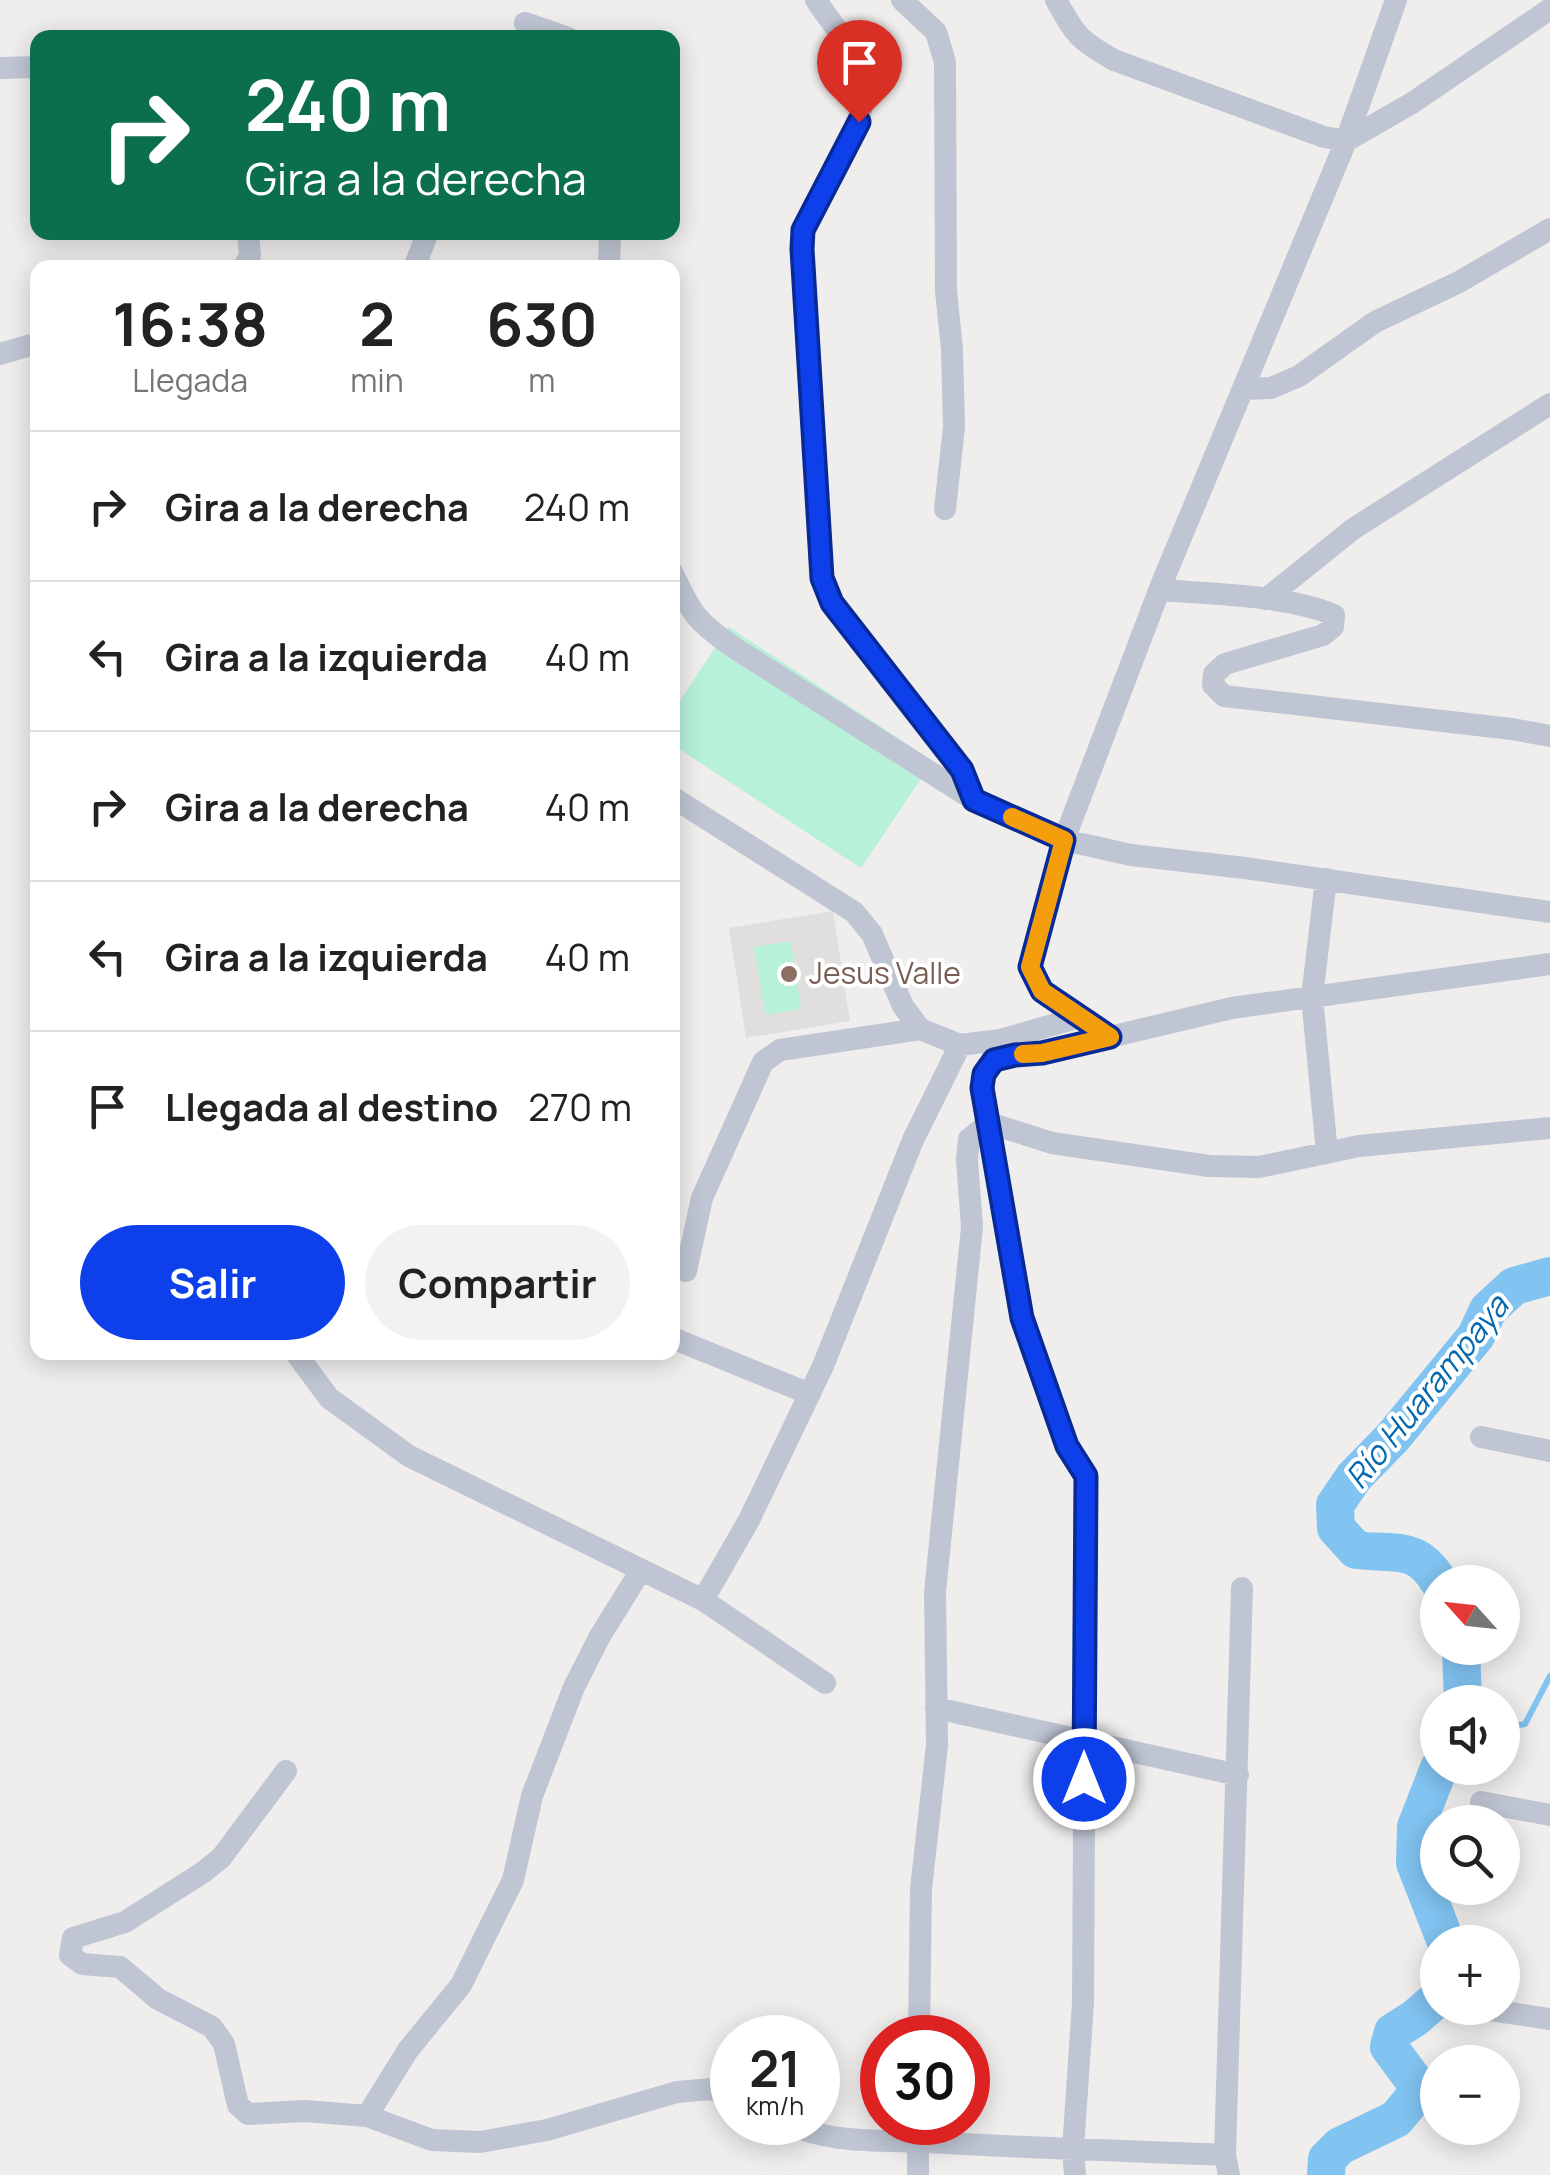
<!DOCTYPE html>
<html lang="es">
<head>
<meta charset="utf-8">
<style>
  :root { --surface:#fff; --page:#f2f2f2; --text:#222; --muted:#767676; --line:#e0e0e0; --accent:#0d40ea }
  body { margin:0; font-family:Manrope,sans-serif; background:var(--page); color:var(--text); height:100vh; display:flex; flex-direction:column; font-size:38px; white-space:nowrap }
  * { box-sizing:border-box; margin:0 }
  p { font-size:32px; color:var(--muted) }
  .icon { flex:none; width:55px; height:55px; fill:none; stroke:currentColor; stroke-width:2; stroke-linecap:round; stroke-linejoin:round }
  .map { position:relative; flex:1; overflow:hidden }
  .details { position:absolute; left:30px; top:260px; width:650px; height:1100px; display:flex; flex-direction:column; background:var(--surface); border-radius:20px; box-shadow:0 5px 25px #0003 }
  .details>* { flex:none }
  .banner { position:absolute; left:30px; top:30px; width:650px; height:210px; border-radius:20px; box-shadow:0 5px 25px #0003; background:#0b6e4f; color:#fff; overflow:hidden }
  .needle { width:65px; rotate:297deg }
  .buttons { position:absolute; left:1420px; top:1565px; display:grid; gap:20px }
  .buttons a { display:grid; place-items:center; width:100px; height:100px; border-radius:50%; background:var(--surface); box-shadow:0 5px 25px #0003; font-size:50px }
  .speed { position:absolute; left:710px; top:2015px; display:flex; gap:20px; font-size:50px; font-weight:700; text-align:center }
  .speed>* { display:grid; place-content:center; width:130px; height:130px; border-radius:50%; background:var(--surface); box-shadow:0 5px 25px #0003; line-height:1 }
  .speed small { font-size:25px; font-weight:400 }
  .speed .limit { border:15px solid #d22; background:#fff; color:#111 }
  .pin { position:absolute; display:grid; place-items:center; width:85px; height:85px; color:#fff; margin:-102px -42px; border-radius:50% 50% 50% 0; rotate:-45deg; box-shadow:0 0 10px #0007 }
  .pin .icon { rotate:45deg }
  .me { position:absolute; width:110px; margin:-55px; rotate:0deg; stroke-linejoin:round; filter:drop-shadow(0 0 8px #0008) }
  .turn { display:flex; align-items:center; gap:35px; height:210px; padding:0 50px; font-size:45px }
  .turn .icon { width:130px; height:130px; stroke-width:2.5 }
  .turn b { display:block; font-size:70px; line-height:85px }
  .eta { display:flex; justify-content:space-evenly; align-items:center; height:170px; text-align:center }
  .eta b { font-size:60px; font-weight:700; line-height:70px }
  .action { display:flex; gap:20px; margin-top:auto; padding:20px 50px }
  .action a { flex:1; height:115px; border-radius:60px; background:var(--accent); color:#fff; font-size:40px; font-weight:700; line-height:115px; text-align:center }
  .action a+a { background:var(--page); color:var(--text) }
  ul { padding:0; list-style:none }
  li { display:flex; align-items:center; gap:30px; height:150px; padding:0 50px; border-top:2px solid var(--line) }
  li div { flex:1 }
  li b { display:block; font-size:38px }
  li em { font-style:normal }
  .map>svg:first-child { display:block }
  .education { fill:#e1dede }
  .green { fill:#b7f1d9 }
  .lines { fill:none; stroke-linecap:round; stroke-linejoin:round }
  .stream { stroke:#81c3f1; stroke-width:6 }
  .river { stroke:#81c3f1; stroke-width:38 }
  .minor { stroke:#bfc5d3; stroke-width:22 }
  .route-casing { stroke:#082a98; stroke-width:25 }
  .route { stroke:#0d40ea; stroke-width:18 }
  .slow { stroke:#f59e0b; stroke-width:18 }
  .education-dot { fill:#8d6e63; stroke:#fff; stroke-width:4 }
  .labels { text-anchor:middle; stroke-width:8; stroke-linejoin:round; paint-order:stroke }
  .education-label { font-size:30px; fill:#785e54; stroke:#fff; text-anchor:start }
  .water-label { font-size:32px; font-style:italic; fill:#0368b0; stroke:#fff }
</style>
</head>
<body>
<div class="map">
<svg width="1550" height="2175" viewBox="0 0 1550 2175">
  <rect width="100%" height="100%" fill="#f0eded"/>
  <!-- education -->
  <path class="education" d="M833,911l17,110 -104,17 -17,-110z"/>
  <!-- green -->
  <path class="green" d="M729,627l204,134 -72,107 -188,-123v-34z
    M791,941l10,68 -36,6 -11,-68z"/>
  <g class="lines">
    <!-- stream -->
    <path class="stream" d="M1502,1728l23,-4 25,-48"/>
    <!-- river -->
    <path class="river" d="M1439,1582c-23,-38 -44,-27 -83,-32l-20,-22 -1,-23 19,-28 39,-40 83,-101 12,-26 26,-24 36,-10
      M1461,1648l2,54
      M1439,1768l-23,59 -1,36 31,79
      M1326,2175l1,-16 13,-13 56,-27 19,-23v-14l-26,-35 4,-15 22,-14 23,-20"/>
    <!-- minor -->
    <path class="minor" d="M816,0c12,19 40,52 46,72 13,44 -39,119 -59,158l-2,19 21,329 10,25 130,167 12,30
      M902,0l34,32 9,30 1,229 6,58 2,78 -9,82
      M1056,0c20,36 23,40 58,60l210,77 22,4 50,-141
      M525,23l43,15
      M0,68l38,-1
      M243,268l7,-12 -2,-24
      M414,268l14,-36
      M609,268l1,-36
      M0,354l38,-11
      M1243,389l28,-1 28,-12 76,-54 84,-40 91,-53
      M672,572c20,42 23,48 61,75l241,153 90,40 67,15 114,13 305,44
      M1160,590c52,4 127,5 174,25l-1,12 -10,8 -98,29 -11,10 -1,11 11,11 288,33 38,7
      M1266,599l87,-70 197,-125
      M672,797l182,115 18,22 31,72 17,23 40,16 40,-5 80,-23
      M1326,879l-14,118 15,156
      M1110,1037l-68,-46 -12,-24 34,-127 98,-257 184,-442 66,-38 138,-94
      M686,1271l16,-73 61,-136 17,-12 140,-21
      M672,1338l138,56
      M295,1352l34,46 80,58 294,144 122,83
      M1481,1437l69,14
      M641,1570l-41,66 -26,51 -42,109 -19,84 -52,105 -53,65 -41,66 65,24 48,2 67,-12 130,-38 34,-3 21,8
      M703,1600l46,-80 74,-154 90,-226 47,-95
      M936,1708l302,67
      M286,1771l-65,87 -19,15 -77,49 -52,16 -3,17 12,9 38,3 38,32 54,28 12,17 14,61 10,9 57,-3 62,5
      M1481,1802l69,13
      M1483,2009l67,10
      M919,2038l2,-149 16,-144 -2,-153 37,-365 -5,-67 2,-21 20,-16 63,20 157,23 50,1 100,-21 191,-18
      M785,2122c42,22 96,18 142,20 100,6 199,9 298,13
      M918,2175v-53
      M1075,2175l-2,-26 10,-146 3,-527 -19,-30 -45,-128 -39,-230c2,-36 30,-33 59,-35l190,-45 318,-44
      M1229,2175l-4,-20 17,-567"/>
  </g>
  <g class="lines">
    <defs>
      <path id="route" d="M859,122l-56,108 -1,19 20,329 10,25 130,167 12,30 90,40 -34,127 12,24 68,46 -68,16 -27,2 -21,5 -10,14 -2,14 40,230 45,128 19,30 -2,303"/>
    </defs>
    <!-- route casing -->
    <use href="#route" class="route-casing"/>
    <!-- route -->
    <use href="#route" class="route"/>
    <!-- slow -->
    <path class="slow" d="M1012,817l52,23 -34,127 12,24 68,46 -68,16 -19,1"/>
  </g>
  <!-- markers -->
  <circle class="education-dot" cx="789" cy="974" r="10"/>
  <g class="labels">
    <!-- education labels -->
    <g class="education-label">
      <text x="809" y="984">Jesus Valle</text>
    </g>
    <!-- water labels -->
    <g class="water-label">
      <text transform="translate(1427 1392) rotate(-51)" y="11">Río Huarampaya</text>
    </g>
  </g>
</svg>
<div class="buttons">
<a><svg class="needle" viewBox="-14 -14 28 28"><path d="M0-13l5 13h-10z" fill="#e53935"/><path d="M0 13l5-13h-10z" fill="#767676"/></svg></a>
<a><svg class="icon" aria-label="sound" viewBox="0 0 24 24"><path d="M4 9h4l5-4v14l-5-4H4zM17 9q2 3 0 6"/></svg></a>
<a><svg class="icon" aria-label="search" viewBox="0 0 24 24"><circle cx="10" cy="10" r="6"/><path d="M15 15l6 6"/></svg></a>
<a>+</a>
<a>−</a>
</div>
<div class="speed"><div>21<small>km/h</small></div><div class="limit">30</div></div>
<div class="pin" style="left:859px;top:122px;background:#d93025"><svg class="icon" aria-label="arrive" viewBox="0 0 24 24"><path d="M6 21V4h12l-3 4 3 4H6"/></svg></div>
<svg class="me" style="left:1084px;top:1779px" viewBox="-20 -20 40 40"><circle r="17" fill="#0d40ea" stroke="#fff" stroke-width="3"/><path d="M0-11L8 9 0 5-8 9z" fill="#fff"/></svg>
<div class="banner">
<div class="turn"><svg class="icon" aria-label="right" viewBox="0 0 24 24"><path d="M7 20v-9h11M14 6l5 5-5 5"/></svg><div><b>240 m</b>Gira a la derecha</div></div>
</div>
<section class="details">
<div class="eta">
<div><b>16:38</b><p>Llegada</p></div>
<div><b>2</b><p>min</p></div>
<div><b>630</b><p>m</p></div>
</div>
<ul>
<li><svg class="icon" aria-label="right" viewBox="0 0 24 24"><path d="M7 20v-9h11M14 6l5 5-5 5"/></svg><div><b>Gira a la derecha</b></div><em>240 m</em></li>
<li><svg class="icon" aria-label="left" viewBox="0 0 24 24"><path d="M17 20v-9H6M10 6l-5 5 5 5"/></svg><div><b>Gira a la izquierda</b></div><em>40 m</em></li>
<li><svg class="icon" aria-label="right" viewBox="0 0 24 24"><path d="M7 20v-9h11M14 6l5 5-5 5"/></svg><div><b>Gira a la derecha</b></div><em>40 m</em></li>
<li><svg class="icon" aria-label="left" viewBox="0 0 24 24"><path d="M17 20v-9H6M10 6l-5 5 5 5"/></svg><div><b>Gira a la izquierda</b></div><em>40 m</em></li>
<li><svg class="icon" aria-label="arrive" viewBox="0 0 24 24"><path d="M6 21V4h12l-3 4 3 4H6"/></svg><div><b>Llegada al destino</b></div><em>270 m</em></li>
</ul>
<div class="action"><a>Salir</a><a>Compartir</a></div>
</section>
</div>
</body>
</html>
